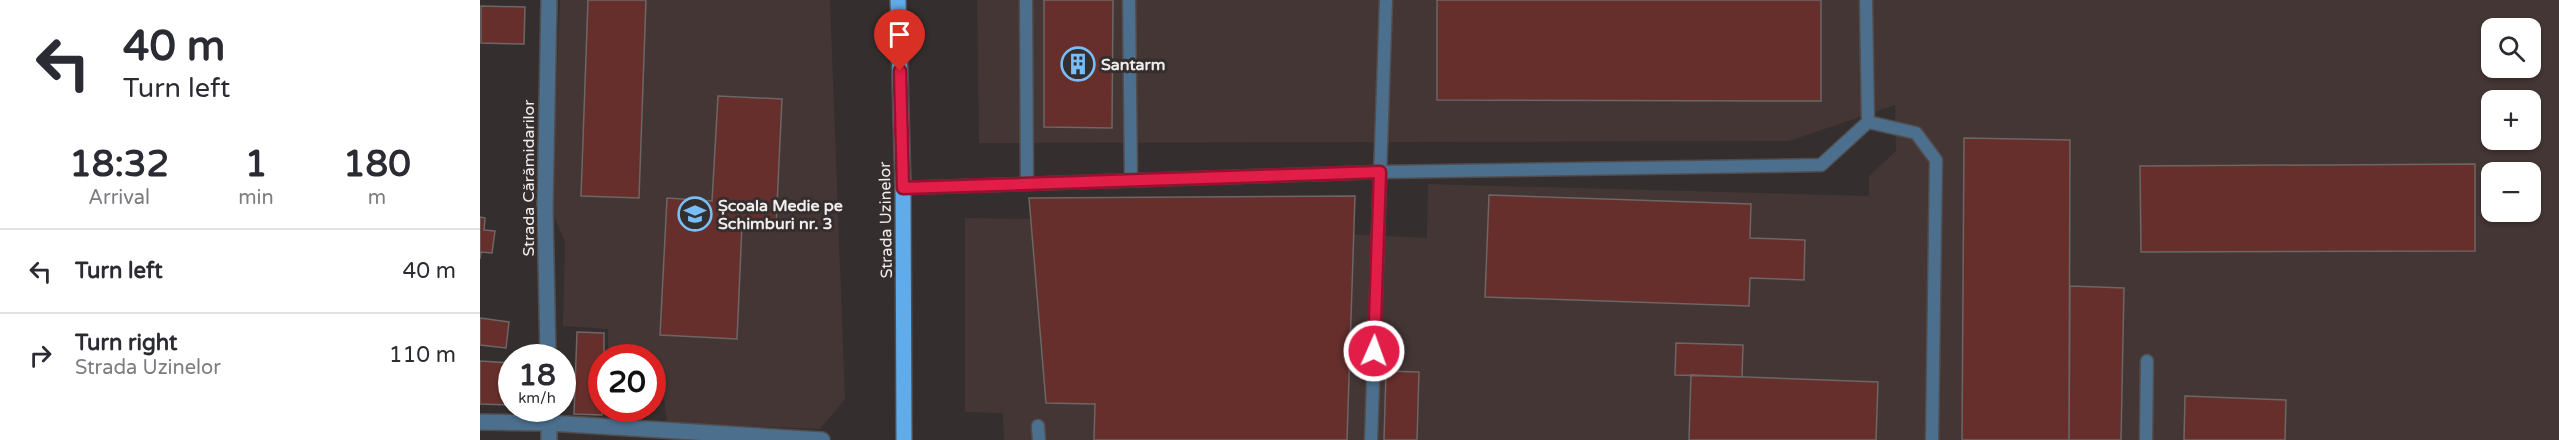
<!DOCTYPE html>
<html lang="en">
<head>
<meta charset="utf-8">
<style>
  :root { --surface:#fff; --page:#f2f2f3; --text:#2b2b33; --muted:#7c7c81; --line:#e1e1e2 }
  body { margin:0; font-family:"Varela Round",sans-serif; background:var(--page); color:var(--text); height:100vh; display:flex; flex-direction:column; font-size:22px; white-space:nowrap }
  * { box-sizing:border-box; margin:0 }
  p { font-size:20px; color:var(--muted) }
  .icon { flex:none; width:33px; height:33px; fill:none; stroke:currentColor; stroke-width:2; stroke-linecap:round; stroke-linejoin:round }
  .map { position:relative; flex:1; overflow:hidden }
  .panel { display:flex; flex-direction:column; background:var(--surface); width:480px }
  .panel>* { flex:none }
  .top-card { background:#fff; color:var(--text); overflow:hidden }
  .controls { position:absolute; left:2001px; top:18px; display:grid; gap:12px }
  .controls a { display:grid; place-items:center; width:60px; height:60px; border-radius:12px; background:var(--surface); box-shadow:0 2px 4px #0004; font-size:30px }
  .speed { position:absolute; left:18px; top:344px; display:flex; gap:12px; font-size:30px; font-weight:700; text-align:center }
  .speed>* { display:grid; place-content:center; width:78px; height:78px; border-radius:50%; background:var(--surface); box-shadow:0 2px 4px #0004; line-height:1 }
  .speed small { font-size:15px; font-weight:400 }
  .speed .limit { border:9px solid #d22; background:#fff; color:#111 }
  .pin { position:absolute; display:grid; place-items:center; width:51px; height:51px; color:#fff; margin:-62px -26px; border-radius:50% 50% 50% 0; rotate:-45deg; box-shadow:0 0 6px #0007 }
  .pin .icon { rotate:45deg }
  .me { position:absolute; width:66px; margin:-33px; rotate:2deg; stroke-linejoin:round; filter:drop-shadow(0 0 4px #0008) }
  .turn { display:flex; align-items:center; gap:21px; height:126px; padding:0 24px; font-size:27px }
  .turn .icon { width:78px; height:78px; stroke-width:2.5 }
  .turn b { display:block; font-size:42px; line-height:51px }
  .eta { display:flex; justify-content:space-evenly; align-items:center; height:102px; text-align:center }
  .eta b { font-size:36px; font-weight:700; line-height:42px }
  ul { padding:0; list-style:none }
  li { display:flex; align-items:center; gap:18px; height:84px; padding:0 24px; border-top:2px solid var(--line) }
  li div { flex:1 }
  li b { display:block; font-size:22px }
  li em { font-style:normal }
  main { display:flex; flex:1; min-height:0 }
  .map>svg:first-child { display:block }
  .built { fill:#433635; fill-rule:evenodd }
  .building { fill:#662f2c; stroke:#6c6665; stroke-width:1.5 }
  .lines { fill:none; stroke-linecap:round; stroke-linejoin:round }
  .lane-casing { stroke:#524d4d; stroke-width:15 }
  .street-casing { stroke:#524d4d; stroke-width:18 }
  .primary-casing { stroke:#524d4d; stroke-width:18 }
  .lane { stroke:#4b6f8d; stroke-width:12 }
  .street { stroke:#4b6f8d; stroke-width:15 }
  .primary { stroke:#60acea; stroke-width:15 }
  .route-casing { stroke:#92132f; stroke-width:15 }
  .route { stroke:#e11d48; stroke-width:10 }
  .labels { text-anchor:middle; stroke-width:6; stroke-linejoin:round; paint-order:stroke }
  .poi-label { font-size:16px; font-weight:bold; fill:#f1eded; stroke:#342f2e; text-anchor:start }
  .street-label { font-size:16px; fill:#f1eded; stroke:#342f2e }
</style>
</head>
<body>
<main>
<section class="panel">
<div class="top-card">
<div class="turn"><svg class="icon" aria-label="left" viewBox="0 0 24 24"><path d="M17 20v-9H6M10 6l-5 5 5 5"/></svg><div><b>40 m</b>Turn left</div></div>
</div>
<div class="eta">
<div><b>18:32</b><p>Arrival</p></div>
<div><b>1</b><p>min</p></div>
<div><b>180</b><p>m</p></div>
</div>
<ul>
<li><svg class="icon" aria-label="left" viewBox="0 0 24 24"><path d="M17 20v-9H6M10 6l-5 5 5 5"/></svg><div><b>Turn left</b></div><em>40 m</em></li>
<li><svg class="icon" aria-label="right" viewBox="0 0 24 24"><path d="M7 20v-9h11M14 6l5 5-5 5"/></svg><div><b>Turn right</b><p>Strada Uzinelor</p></div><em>110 m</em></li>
</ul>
</section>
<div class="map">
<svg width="2079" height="440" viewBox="0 0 2079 440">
  <rect width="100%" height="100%" fill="#342f2e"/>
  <!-- built -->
  <path class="built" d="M80,0h270l15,399 -25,30 -153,-6 -7,-56 -8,-10 -44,-4v-24l-45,-3 2,-84 -14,-33z
    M497,0h1582v440h-1555l-1,-27 -38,-1v-194l79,1 383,19 1,-54 441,12v-20l27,-25 -1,-46 -106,36 -810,2zM2012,28h38v40h-38zM2012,100h38v40h-38zM2012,172h38v40h-38z"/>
  <!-- building -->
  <path class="building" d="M108,0h58l-7,198 -58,-2z
    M564,0h69l-1,128 -68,-1z
    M957,0h384v101l-384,-1z
    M1,6l44,1 -1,37 -43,-1z
    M238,96l64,3 -6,128 -34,-2 -5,114 -77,-4 7,-137 45,3z
    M1484,138l106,2 -1,300h-107z
    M1995,164v87l-334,1 -1,-86z
    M1009,195l262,9 -1,34 55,2 -1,40 -54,-2 -1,28 -264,-9z
    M875,196l-8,244h-253l1,-36 -49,-1 -17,-205z
    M0,217l5,1 -1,12 11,1 -3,22 -11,-1 -1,7z
    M1590,286l54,2 -3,152h-52z
    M0,318l29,4 -3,26 -26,-3z
    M97,332l27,1v24h-2v58l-28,-1z
    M1196,343l67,2 -1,32 -67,-2z
    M0,361l32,2v42l-32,-1z
    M906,371l33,1 -2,68h-33z
    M1211,375l187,7 -2,58h-187z
    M1705,396l101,4 -1,40h-101z"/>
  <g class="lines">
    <defs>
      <path id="lane" d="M546,0l1,183
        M649,0l2,179
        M1388,122l48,11 20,27 -4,280
        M423,188l477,-16 441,-7 47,-43 -2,-122
        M558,426l1,14
        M891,440l15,-440
        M1666,440l1,-79"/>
      <path id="street" d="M68,357l-3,-148 4,-209
        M0,422l69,1 273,17
        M69,440v-32"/>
      <path id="primary" d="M418,0l5,188 1,252"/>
    </defs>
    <!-- lane casing -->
    <use href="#lane" class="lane-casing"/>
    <!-- street casing -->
    <use href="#street" class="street-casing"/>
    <!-- primary casing -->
    <use href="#primary" class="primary-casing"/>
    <!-- lane -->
    <use href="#lane" class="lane"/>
    <!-- street -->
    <use href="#street" class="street"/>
    <!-- primary -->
    <use href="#primary" class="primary"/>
  </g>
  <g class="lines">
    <defs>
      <path id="route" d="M420,71l3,117 477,-16 -6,179"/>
    </defs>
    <!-- route casing -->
    <use href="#route" class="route-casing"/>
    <!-- route -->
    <use href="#route" class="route"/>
  </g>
  <!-- icons -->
  <defs>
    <symbol id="building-ring" viewBox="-11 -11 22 22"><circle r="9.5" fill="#342f2e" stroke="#7abef8" stroke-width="1.5"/><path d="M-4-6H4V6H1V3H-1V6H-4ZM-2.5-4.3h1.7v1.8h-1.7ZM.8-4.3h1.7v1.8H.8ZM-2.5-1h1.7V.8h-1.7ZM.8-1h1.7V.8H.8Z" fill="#7abef8"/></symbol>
    <symbol id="university-ring" viewBox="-11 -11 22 22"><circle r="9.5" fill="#342f2e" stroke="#7abef8" stroke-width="1.5"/><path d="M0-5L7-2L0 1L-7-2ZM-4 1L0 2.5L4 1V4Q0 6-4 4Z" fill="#7abef8"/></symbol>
  </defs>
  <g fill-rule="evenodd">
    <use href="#building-ring" x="579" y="45" width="38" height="38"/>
    <use href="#university-ring" x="196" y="195" width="38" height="38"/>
  </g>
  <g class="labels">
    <!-- poi labels -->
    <g class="poi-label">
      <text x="621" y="70">Santarm</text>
      <text x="238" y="211">Școala Medie pe<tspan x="238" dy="18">Schimburi nr. 3</tspan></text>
    </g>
    <!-- street labels -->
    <g class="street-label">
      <text transform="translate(48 178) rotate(-90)" y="6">Strada Cărămidarilor</text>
      <text transform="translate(405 220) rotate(-91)" y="6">Strada Uzinelor</text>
    </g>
  </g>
</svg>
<div class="controls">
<a><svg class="icon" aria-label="search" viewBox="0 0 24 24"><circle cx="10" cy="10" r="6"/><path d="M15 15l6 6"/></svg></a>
<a>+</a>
<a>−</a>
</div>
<div class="speed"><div>18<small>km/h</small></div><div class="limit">20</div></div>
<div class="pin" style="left:420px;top:71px;background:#d93025"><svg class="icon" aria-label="arrive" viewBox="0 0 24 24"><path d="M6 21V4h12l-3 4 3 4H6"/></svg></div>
<svg class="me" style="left:894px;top:351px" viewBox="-20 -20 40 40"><circle r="17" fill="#e11d48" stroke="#fff" stroke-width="3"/><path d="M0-11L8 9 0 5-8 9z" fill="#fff"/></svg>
</div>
</main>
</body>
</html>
